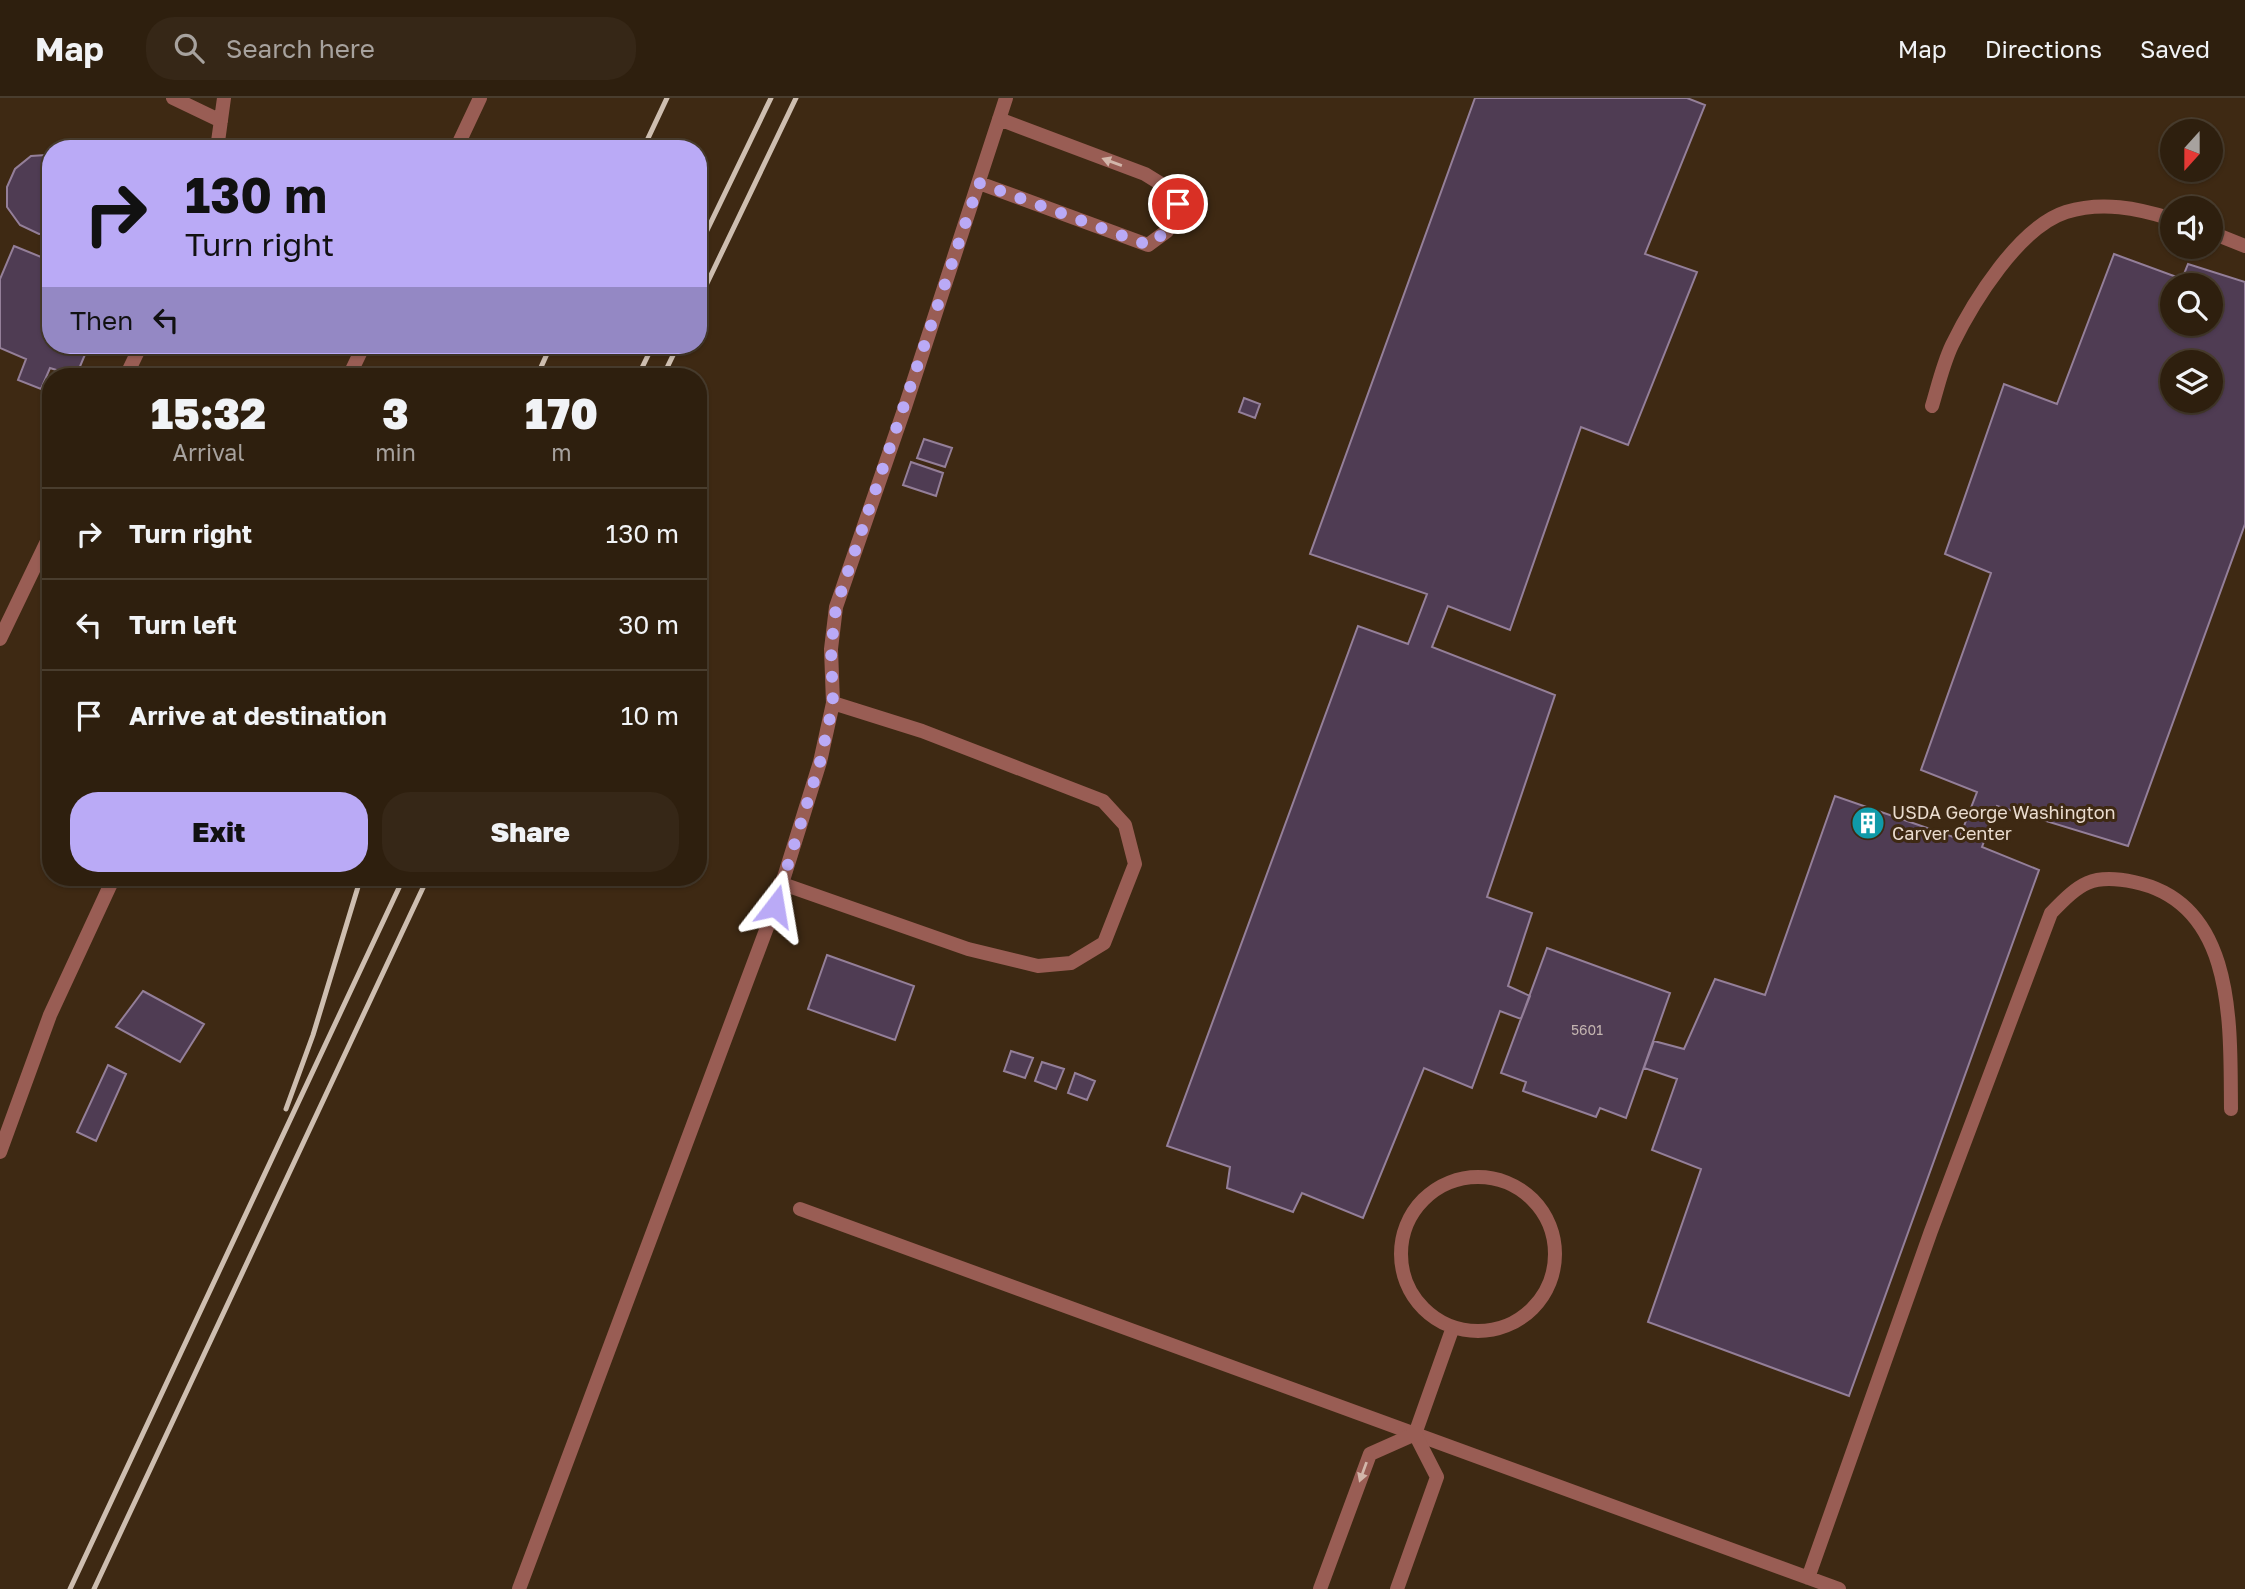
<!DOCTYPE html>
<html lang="en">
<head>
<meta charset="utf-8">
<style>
  :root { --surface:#2e1f0e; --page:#362717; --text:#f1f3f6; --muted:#a7a29e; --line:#493d2e; --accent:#baaaf6 }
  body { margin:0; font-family:"Golos Text",sans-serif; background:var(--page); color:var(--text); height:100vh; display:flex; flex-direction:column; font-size:26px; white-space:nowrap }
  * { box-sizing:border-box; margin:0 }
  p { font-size:23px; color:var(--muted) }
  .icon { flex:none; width:38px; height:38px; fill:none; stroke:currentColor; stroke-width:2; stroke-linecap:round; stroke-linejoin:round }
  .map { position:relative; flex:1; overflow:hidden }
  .drawer { position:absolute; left:42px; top:270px; width:665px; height:518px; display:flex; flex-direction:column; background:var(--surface); border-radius:28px; box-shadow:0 2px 5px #0004,0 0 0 2px var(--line) }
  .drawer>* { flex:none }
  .banner { position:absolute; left:42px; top:42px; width:665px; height:214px; border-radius:28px; box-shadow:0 2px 5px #0004,0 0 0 2px var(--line); background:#baaaf6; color:#111; overflow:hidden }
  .needle { width:46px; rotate:201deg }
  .tools { position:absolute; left:2160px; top:21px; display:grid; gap:14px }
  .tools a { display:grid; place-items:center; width:63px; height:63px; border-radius:50%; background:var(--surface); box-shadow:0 2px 5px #0004,0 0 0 2px var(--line); font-size:35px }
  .pin { position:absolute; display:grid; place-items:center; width:60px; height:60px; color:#fff; margin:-30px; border:4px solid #fff; border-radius:50%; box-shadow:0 2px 7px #0007 }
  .me { position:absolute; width:77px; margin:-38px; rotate:14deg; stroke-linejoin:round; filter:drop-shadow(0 0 5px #0008) }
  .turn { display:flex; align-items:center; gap:24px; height:147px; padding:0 28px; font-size:32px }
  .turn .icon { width:91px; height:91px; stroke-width:2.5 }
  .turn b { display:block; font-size:49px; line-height:60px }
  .then { display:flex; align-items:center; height:66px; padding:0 28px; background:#0003; gap:14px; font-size:26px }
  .eta { display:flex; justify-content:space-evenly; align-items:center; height:119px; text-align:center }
  .eta b { font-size:42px; font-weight:800; line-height:49px }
  .primary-button { display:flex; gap:14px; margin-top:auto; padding:14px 28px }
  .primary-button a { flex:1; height:80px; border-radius:28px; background:var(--accent); color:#111; font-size:28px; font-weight:800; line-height:80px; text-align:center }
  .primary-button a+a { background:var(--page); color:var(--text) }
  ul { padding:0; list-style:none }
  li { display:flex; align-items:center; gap:21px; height:91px; padding:0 28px; border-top:2px solid var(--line) }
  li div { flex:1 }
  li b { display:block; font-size:26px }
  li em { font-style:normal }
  header { display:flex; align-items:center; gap:42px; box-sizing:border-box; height:98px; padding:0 35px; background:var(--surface); border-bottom:2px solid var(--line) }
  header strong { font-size:33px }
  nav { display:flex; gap:38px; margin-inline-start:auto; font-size:24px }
  .search { width:490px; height:63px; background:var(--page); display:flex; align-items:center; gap:18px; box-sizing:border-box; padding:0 24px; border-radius:28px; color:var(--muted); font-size:26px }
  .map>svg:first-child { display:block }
  .building { fill:#4f3c53; stroke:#947f99; stroke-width:2; fill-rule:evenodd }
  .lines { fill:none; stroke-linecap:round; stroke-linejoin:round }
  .lane { stroke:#995d54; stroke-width:14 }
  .street { stroke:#995d54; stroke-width:14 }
  .rail { stroke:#cebeb0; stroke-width:5 }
  .oneway { fill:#d2b6aa }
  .route { stroke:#baaaf6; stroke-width:12; stroke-dasharray:0 21.6 }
  .labels { text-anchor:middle; stroke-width:6; stroke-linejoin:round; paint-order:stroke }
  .number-label { font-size:14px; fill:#c3b4b0 }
  .poi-label { font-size:18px; fill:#eadccf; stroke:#3e2913; text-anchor:start }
</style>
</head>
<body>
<header>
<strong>Map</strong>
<div class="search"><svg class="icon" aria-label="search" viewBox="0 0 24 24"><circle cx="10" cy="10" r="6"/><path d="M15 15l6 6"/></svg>Search here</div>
<nav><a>Map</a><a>Directions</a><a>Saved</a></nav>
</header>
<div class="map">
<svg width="2245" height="1491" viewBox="0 0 2245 1491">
  <rect width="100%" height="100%" fill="#3e2913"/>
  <!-- building -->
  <path class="building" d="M1475,0h212l18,7 -60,149 52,18 -69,173 -47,-18 -71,203 -62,-24 -16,41 123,48 -68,202 45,16 -24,73 22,10 -9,23 -21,-8 -28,77 -48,-20 -61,150 -61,-25 -9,19 -66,-24 3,-21 -63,-21 191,-520 50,18 19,-50 -117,-40z
    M46,57l5,2v76l-12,1 -19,-9 -13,-18v-20l8,-18 16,-13z
    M14,148l37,15v84h38l-13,31 -26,-8 -9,21 -23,-9 8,-21 -26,-11v-69z
    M2114,156l68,25 6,-15 57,18v242l-117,322 -131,-40 -15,41 57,23 -190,526 -201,-74 53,-153 -49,-19 25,-71 -33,-11 10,-27 30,8 31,-70 50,16 70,-199 124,43 18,-47 -56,-22 70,-197 -46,-19 59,-170 53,20zM2172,187h38v39h-38zM2172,264h38v39h-38z
    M1244,300l16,6 -5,14 -16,-6z
    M924,341l28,9 -7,19 -28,-9z
    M911,364l32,11 -7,23 -33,-11z
    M1547,850l123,45 -44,125 -26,-10 -4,9 -73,-26 3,-9 -25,-9z
    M827,857l87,31 -19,54 -87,-31z
    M143,893l61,33 -24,38 -64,-35z
    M1011,953l22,7 -8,20 -21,-7z
    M1042,964l22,7 -8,20 -21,-8z
    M108,967l18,9 -30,67 -19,-9z
    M1075,975l20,8 -8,19 -19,-7z"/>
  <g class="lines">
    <!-- lane -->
    <path class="lane" d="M173,0l48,23
      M217,51l7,-51
      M456,51l24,-51
      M979,85l169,62 19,-14 11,-27 -12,-17 -21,-13 -146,-55
      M2210,134l35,14
      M126,278l15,-31
      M349,278l15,-31
      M1932,308c6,-20 11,-42 20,-61 21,-43 67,-118 114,-133 36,-11 71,-4 106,7
      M0,541l51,-106
      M780,785l188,66 70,17 33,-3 33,-20 31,-79 -10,-39 -22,-24 -181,-70 -89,-28
      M0,1054l50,-137 64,-138
      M800,1111l1039,380
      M1808,1480l123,-347 120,-318c29,-30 41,-40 83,-31 103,21 96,145 97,227
      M519,1491l256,-683 45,-144 13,-59 -2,-54 5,-42 69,-200 101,-309"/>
    <!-- street -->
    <path class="street" d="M1401 1156a77 77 0 1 1 154 0a77 77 0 1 1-154 0Z
      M1320,1491l50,-135 45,-20 38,-107
      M1397,1491l40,-112 -22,-43"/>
    <!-- rail -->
    <path class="rail" d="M643,51l24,-51
      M698,151l73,-151
      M698,204l98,-204
      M537,278l14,-31
      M638,278l15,-31
      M663,278l15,-31
      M286,1011l27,-74 48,-158
      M70,1491l334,-712
      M94,1491l334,-712"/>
  </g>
  <!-- one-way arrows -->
  <defs><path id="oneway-solid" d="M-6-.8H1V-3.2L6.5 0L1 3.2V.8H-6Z" transform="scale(1.75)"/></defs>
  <g class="oneway">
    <use href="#oneway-solid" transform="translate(1112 64) rotate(-160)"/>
    <use href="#oneway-solid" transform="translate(1363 1374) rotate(110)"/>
  </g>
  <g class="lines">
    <!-- route -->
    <path class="route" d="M775,808l45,-144 13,-58 -2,-55 5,-42 143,-424 169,62 19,-14 11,-27"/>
  </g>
  <!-- icons -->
  <defs>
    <symbol id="building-disc" viewBox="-11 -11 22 22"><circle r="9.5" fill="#0f9aa8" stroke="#3e2913"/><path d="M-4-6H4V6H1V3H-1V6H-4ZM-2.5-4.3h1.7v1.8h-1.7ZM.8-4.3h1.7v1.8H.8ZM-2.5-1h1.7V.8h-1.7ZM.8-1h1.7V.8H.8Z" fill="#fff"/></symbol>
  </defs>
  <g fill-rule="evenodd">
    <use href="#building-disc" x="1849" y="706" width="38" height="38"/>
  </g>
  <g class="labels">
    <!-- number labels -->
    <g class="number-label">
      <text x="1587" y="937">5601</text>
    </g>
    <!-- poi labels -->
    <g class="poi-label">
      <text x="1892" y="721">USDA George Washington<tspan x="1892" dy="21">Carver Center</tspan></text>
    </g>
  </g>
</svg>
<div class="tools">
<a><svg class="needle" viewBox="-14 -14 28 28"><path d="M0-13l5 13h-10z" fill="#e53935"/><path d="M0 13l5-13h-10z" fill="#a7a29e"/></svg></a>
<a><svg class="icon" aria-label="sound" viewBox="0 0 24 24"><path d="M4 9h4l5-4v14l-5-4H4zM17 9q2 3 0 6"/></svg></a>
<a><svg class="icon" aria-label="search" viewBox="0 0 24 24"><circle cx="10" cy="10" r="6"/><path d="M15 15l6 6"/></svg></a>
<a><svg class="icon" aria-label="layers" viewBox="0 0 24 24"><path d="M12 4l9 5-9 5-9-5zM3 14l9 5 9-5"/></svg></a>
</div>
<div class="pin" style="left:1178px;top:106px;background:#d93025"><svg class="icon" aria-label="arrive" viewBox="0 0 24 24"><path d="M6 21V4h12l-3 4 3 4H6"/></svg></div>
<svg class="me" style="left:775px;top:808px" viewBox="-20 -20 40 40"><path d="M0-17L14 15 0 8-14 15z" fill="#baaaf6" stroke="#fff" stroke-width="4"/></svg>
<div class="banner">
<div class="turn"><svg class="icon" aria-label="right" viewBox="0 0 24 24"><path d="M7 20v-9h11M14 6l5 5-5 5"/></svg><div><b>130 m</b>Turn right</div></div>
<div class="then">Then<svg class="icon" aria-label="left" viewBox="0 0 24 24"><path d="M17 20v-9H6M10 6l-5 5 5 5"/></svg></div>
</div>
<section class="drawer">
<div class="eta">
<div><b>15:32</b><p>Arrival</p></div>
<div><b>3</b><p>min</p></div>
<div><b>170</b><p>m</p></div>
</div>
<ul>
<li><svg class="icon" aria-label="right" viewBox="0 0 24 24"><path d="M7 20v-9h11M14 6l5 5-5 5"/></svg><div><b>Turn right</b></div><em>130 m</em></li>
<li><svg class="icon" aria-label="left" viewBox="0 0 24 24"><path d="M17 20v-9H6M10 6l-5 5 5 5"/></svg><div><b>Turn left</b></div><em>30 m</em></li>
<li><svg class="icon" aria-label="arrive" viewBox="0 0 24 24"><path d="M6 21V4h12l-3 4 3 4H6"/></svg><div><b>Arrive at destination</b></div><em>10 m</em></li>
</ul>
<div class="primary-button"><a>Exit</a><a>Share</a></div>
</section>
</div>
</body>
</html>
